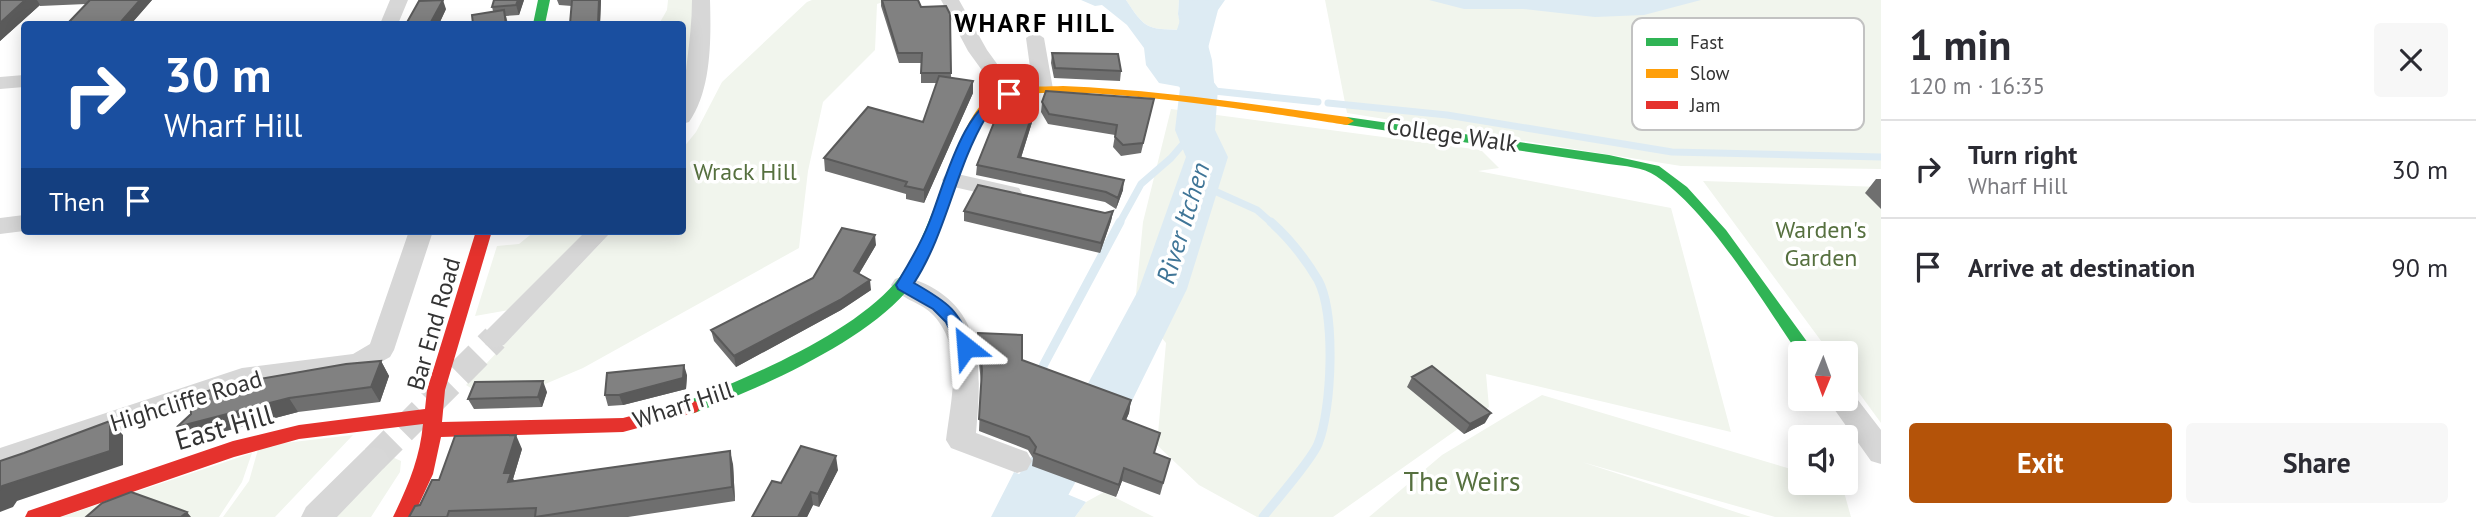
<!DOCTYPE html>
<html lang="en">
<head>
<meta charset="utf-8">
<style>
  :root { --surface:#fff; --page:#f7f7f7; --text:#2b2b33; --muted:#7c7c81; --line:#e1e1e2; --accent:#b45309 }
  body { margin:0; font-family:"PT Sans",sans-serif; background:var(--page); color:var(--text); height:100vh; display:flex; flex-direction:column; font-size:26px; white-space:nowrap }
  * { box-sizing:border-box; margin:0 }
  p { font-size:23px; color:var(--muted) }
  .icon { flex:none; width:38px; height:38px; fill:none; stroke:currentColor; stroke-width:2; stroke-linecap:round; stroke-linejoin:round }
  .map { position:relative; flex:1; overflow:hidden }
  .side { display:flex; flex-direction:column; background:var(--surface); width:595px }
  .side>* { flex:none }
  .banner { position:absolute; left:21px; top:21px; width:665px; height:214px; border-radius:7px; box-shadow:0 4px 18px #0003; background:#1a4fa0; color:#fff; overflow:hidden }
  .needle { width:46px; rotate:181deg }
  .fabs { position:absolute; left:1788px; top:341px; display:grid; gap:14px }
  .fabs a { display:grid; place-items:center; width:70px; height:70px; border-radius:7px; background:var(--surface); box-shadow:0 4px 18px #0003; font-size:35px }
  .pin { position:absolute; display:grid; place-items:center; width:60px; height:60px; color:#fff; margin:-30px; border-radius:14px; box-shadow:0 4px 10px #0006 }
  .me { position:absolute; width:77px; margin:-38px; rotate:332deg; stroke-linejoin:round; filter:drop-shadow(0 0 5px #0008) }
  .turn { display:flex; align-items:center; gap:24px; height:147px; padding:0 28px; font-size:32px }
  .turn .icon { width:91px; height:91px; stroke-width:2.5 }
  .turn b { display:block; font-size:49px; line-height:60px }
  .then { display:flex; align-items:center; height:66px; padding:0 28px; background:#0003; gap:14px; font-size:26px }
  .round { display:grid; place-items:center; flex:none; width:74px; height:74px; border-radius:7px; background:var(--page) }
  .headline { display:flex; align-items:center; justify-content:space-between; height:119px; padding:0 28px }
  h1 { font-size:42px; font-weight:600; line-height:52px }
  .cta { display:flex; gap:14px; margin-top:auto; padding:14px 28px }
  .cta a { flex:1; height:80px; border-radius:7px; background:var(--accent); color:#fff; font-size:28px; font-weight:600; line-height:80px; text-align:center }
  .cta a+a { background:var(--page); color:var(--text) }
  ul { padding:0; list-style:none }
  li { display:flex; align-items:center; gap:21px; height:98px; padding:0 28px; border-top:2px solid var(--line) }
  li div { flex:1 }
  li b { display:block; font-size:26px }
  li em { font-style:normal }
  main { display:flex; flex:1; min-height:0 }
  .map>svg:first-child { display:block }
  .green { fill:#f1f5ed }
  .water { fill:#ddebf3 }
  .lines { fill:none; stroke-linecap:round; stroke-linejoin:round }
  .stream-far1 { stroke:#ddebf3; stroke-width:7 }
  .stream { stroke:#ddebf3; stroke-width:9 }
  .river { fill:#ddebf3; fill-rule:evenodd }
  .street-tunnel { stroke:#d6d6d6; stroke-width:27; stroke-dasharray:27 13; stroke-linecap:butt }
  .street { fill:#d7d7d7; fill-rule:evenodd }
  .fast { fill:#30b455; fill-rule:evenodd }
  .slow { fill:#ff9f0a; fill-rule:evenodd }
  .jam { fill:#e5322d; fill-rule:evenodd }
  .wall { fill:#6f6f6f }
  .shaded-wall { fill:#5a5a5a }
  .building { fill:#818181; stroke:#5a5a5a; stroke-width:2 }
  .route { fill:#1a73e8; stroke:#114b97; stroke-width:2 }
  .labels { text-anchor:middle; stroke-width:7; stroke-linejoin:round; paint-order:stroke }
  .street-label { font-size:24px; fill:#333; stroke:#fff }
  .park-label { font-size:24px; fill:#56703f; stroke:#fff }
  .far-district-label { font-size:26px; font-weight:bold; letter-spacing:2px; fill:#000; stroke:#fff }
  .water-label { font-size:26px; font-style:italic; fill:#3f7597; stroke:#fff }
  .near-street-label { font-size:28px; fill:#333; stroke:#fff }
  .near-park-label { font-size:28px; fill:#56703f; stroke:#fff }
  .key { fill:#fff; stroke:#c2c2c2; stroke-width:2 }
  .key-label { font-size:19px; fill:#333 }
</style>
</head>
<body>
<main>
<div class="map">
<svg width="1881" height="517" viewBox="0 0 1881 517">
  <rect width="100%" height="100%" fill="#fff"/>
  <!-- green -->
  <path class="green" d="M668,0h24v31l-9,62 -1,-69h-23l8,-14z
    M812,0h77l-12,4 -2,46 -52,52 -15,69 -9,77 -216,120 -59,25 -37,5 -21,-13 146,-154h70l1,-83 13,-16 26,-50 85,-80z
    M1126,0h53l-1,14 4,16c-35,-1 -37,-1 -56,-30z
    M1325,0h556v169l-200,-3 -334,-53z
    M1171,109l310,41 18,18 -21,3 193,37 60,224 -245,-58 3,33 -156,110h-76l-58,-32 -42,-40 9,-102 -31,-38 8,-83z
    M1703,181l178,6v236l-35,-48v-21l-16,-1z
    M535,231h52l-78,79 -34,6 22,-70 22,-2z
    M1542,395l259,77v11l41,2 9,32h-76l-193,-55 169,55h-382l73,-62z
    M353,435l-78,82h-52l26,-36 10,-35z
    M252,453l-10,29 -23,35h-158z
    M390,456l11,5 -1,11 -29,45h-36z
    M1104,492l50,25h-79l11,-15z"/>
  <!-- water -->
  <path class="water" d="M1081,0h45c19,29 21,29 55,30l-3,-16 1,-14h42l-17,30 8,30 3,33 -56,-10 -13,-18 -2,-17 -17,-23 -25,-20 -7,1z
    M1429,0h272l-57,15 -49,2 -72,-8h-59z
    M1014,472l72,30 -11,15h-84z"/>
  <g class="lines">
    <!-- stream-far1 -->
    <path class="stream-far1" d="M1205,90l113,12
      M1328,103l119,12 225,37 209,5
      M1199,184l58,26 16,14
      M1119,224l22,-40 30,-26 24,-28"/>
    <!-- stream -->
    <path class="stream" d="M1043,376v-10l77,-144
      M1043,471v13
      M1263,517c13,-17 48,-56 55,-73 14,-34 18,-131 0,-164 -12,-20 -30,-43 -47,-58"/>
    <!-- river -->
    <path class="river" d="M1225,0l-7,10 -15,57 15,21 -3,42 13,27 -41,132 -63,128 -19,6 -19,-6 -8,-15 61,-113 47,-132 -11,-27 5,-42 -15,-21 19,-59 5,-7z
      M1051,450l20,7 9,17 -24,43h-63l9,-18 29,-42z"/>
    <!-- street-tunnel -->
    <path class="street-tunnel" d="M374,459l121,-121"/>
    <!-- street -->
    <path class="street" d="M390,0h18l-10,24h-18z
      M692,0h18c1,38 2,89 -21,122l-7,2c0,-42 10,-82 10,-124z
      M941,0h18l28,50 32,44 -3,4h-14l-34,-47z
      M1035,32l9,6 9,51 -3,4h-14l-3,-4 -7,-51z
      M24,75v12l-24,2v-12z
      M953,173l66,15 3,5 -3,5 -8,2 -66,-15 -3,-5 3,-5z
      M24,215v16l-24,3v-16z
      M409,231h24l-39,119 -4,7 -31,17 -116,15 -243,83v-24l242,-80 111,-14 17,-10z
      M586,231h26l-108,114 -9,3 -9,-3 -4,-7 4,-7z
      M904,276c82,24 78,88 72,157l51,19 5,9 -5,9 -10,3 -66,-25 -5,-8c5,-41 19,-95 -15,-127 -11,-11 -31,-14 -40,-28l4,-6z
      M1846,390l5,1 30,39v34l-10,-3 -44,-62h19z
      M374,447l10,3 5,9 -5,9 -47,49h-36l5,-10 58,-57z"/>
    <!-- fast -->
    <path class="fast" d="M538,0h12l-5,24h-12z
      M1347,117l262,38 50,11 28,21 39,43 90,124h-15v3c-38,-54 -91,-145 -145,-181 -13,-9 -32,-10 -47,-12l-267,-40 -2,-3z
      M942,201l7,5c-11,29 -22,62 -43,86 -46,52 -144,95 -209,120l-6,2 -6,-2 -3,-5 3,-5c63,-24 165,-67 210,-119 19,-22 29,-51 40,-77z"/>
    <!-- slow -->
    <path class="slow" d="M1063,86c95,4 189,18 284,31l7,4 -7,4c-62,-9 -300,-50 -346,-24 -26,15 -41,78 -52,105l-7,5 -5,-2 -2,-3c10,-27 32,-97 57,-111 21,-10 49,-8 71,-9z"/>
    <!-- jam -->
    <path class="jam" d="M476,231h16l-47,159 -3,32 181,-4 68,-18 6,2 3,5 -3,5 -74,20 -182,5 -8,37 -20,43h-20c15,-31 27,-59 30,-93l-124,15 -65,18 -174,60h-35l3,-6 205,-70 66,-16 126,-16 2,-19z"/>
  </g>
  <!-- wall -->
  <path class="wall" d="M0,0h152l-21,24 -45,-20 -46,2v-1l-40,36z
    M524,0l-5,15 -13,1 2,8h-35l20,-13 -1,-4z
    M557,0h44l-1,24h-30l2,-18 -13,-1z
    M881,0h37l3,7 29,7 1,64 22,15 -49,110 -18,-4v-5l-81,-23 -1,-13 99,-36 14,-39h-16v-20h-22l-18,-57z
    M446,9l-7,15h-33z
    M1052,53l69,18 -1,10 -66,-3 -3,-15z
    M1154,99l-13,54 -20,3 -8,-9 2,-12 -67,-11 -7,-12 1,-10z
    M1033,119l-12,39 102,32 -7,19 -11,-7 -129,-27 1,-10z
    M1876,179h5v30l-16,-16z
    M964,211l141,2 8,-2 -2,10 -11,32 -136,-32z
    M876,245l-17,29 12,16 -30,20 -105,57 -22,-26 -3,-11z
    M978,333l44,27 109,40 -2,13 -3,7 28,33 16,6 -10,36 -38,-14 -6,16 -84,-31 1,-8 -5,-8 -49,-19 2,-49 -4,-37z
    M381,361l8,15 -9,26 -82,10 -110,29 -11,-14z
    M687,375l-1,14 -63,16 -15,1 -3,-11z
    M1412,377l73,46 -21,11 -57,-47z
    M547,392l-5,15 -68,2 -6,-10z
    M522,449l-9,30 2,2 218,-17 2,37 -107,16h-219l30,-37z
    M838,470l-19,37 -6,-2 -6,12h-55l29,-34z"/>
  <!-- shaded-wall -->
  <path class="shaded-wall" d="M25,0h12l3,5 -40,36v-18z
    M140,0h12l-21,24h-12z
    M443,0l3,9 -7,15h-7l-1,-2z
    M518,0h6l-5,15 -3,-10z
    M599,0h2l-1,24h-2z
    M973,81v12l-49,110v-13z
    M1034,109l-1,10 -15,48v-10z
    M1124,180l-1,10 -7,19 2,-11z
    M1113,211l-2,10 -11,32 1,-10z
    M875,235l1,10 -22,37v-11z
    M870,280l1,10 -30,20 -105,57 -2,-11z
    M381,361l8,15 -9,26 -9,-15z
    M684,365l3,10 -1,14 -63,16 -4,-10z
    M543,381l4,11 -5,15 -4,-10z
    M289,398l9,14 -110,29 -11,-14z
    M1131,400l-2,13 -8,18 2,-12z
    M1491,413l-6,10 -21,11 6,-10z
    M110,421l13,14v30l-106,36 -4,6 -13,5v-22l2,-4z
    M516,435l6,14 -9,30 4,7 -2,10 -11,-23z
    M730,451l3,13 2,37 -3,-14z
    M836,456l2,14 -19,37 -1,-13z
    M1124,468l-2,13 -6,16 3,-12z
    M811,492l2,13 -6,12h-9z
    M187,512l4,5h-10z"/>
  <!-- building -->
  <path class="building" d="M0,0h25l-25,23z
    M90,0h50l-21,24h-52z
    M443,0l-12,22 -25,2 13,-23z
    M494,0h24l-2,5 -24,2z
    M572,0h27l-1,24h-28z
    M882,0h36l3,7 25,-1 4,8 1,59h-30l1,-20h-24z
    M504,10l2,14h-33l-1,-9z
    M1052,53l66,1 3,17 -66,-3z
    M939,76l34,5 -49,109 -19,-4 2,-4 -83,-24 44,-51 55,15z
    M1046,91l108,8 -11,44 -20,2 -8,-8 2,-12 -68,-11 -7,-12z
    M1001,105l33,4 -16,48 106,23 -6,18 -12,-6 -129,-27z
    M978,185l127,28 8,-2 -12,32 -137,-32z
    M842,228l33,7 -21,36 16,9 -30,20 -106,56 -23,-26 102,-52z
    M978,333l44,2v25l109,40 -8,19 37,14 -6,20 16,6 -7,24 -39,-15 -5,17 -85,-32 2,-6 -7,-10 -50,-18 3,-49z
    M381,361l-10,26 -82,11 -112,29 14,-13 -1,-18 46,-13 110,-19z
    M684,365l-1,13 -64,17h-14l2,-22z
    M1432,366l59,47 -21,11 -58,-47z
    M543,381l-5,16 -70,2 7,-17z
    M110,421v30l-108,35 -2,4v-29l24,-8z
    M516,435l-12,38h7l-3,9 222,-31 2,36 -197,30 1,-9 -87,3 -2,6h-38l6,-11 5,-1 12,-25h7l16,-44z
    M801,446l35,10 -18,38 -7,-2 -13,25h-46l20,-36 9,2z
    M131,492l56,20 -6,5h-95l16,-14z"/>
  <!-- route -->
  <path class="route" d="M1009,90l6,4c-9,8 -21,11 -29,23 -31,52 -39,115 -72,166 37,21 42,26 61,64l-3,5h-12l-14,-30 -13,-13 -35,-20 -2,-4c12,-20 24,-39 33,-62 16,-40 34,-121 80,-133z"/>
  <g class="labels">
    <!-- street labels -->
    <g class="street-label">
      <text transform="translate(1452 135) rotate(8)" y="8">College Walk</text>
      <text transform="translate(434 324) rotate(-74)" y="8">Bar End Road</text>
      <text transform="translate(186 401) rotate(-17)" y="8">Highcliffe Road</text>
      <text transform="translate(683 405) rotate(-18)" y="8">Wharf Hill</text>
    </g>
    <!-- park labels -->
    <g class="park-label">
      <text x="745" y="180">Wrack Hill</text>
      <text x="1821" y="238">Warden's<tspan x="1821" dy="28">Garden</tspan></text>
    </g>
    <!-- far-district labels -->
    <g class="far-district-label">
      <text x="1035" y="32">WHARF HILL</text>
    </g>
    <!-- water labels -->
    <g class="water-label">
      <text transform="translate(1183 223) rotate(-73)" y="9">River Itchen</text>
    </g>
    <!-- near-street labels -->
    <g class="near-street-label">
      <text transform="translate(224 427) rotate(-16)" y="10">East Hill</text>
    </g>
    <!-- near-park labels -->
    <g class="near-park-label">
      <text x="1462" y="491">The Weirs</text>
    </g>
  </g>
  <!-- legend -->
  <rect x="1632" y="18" width="232" height="112" rx="10" class="key"/>
  <rect x="1646" y="38" width="32" height="8" fill="#30b455"/>
  <rect x="1646" y="69" width="32" height="9" fill="#ff9f0a"/>
  <rect x="1646" y="101" width="32" height="8" fill="#e5322d"/>
  <g class="key-label">
    <text x="1690" y="49">Fast</text>
    <text x="1690" y="80">Slow</text>
    <text x="1690" y="112">Jam</text>
  </g>
</svg>
<div class="fabs">
<a><svg class="needle" viewBox="-14 -14 28 28"><path d="M0-13l5 13h-10z" fill="#e53935"/><path d="M0 13l5-13h-10z" fill="#7c7c81"/></svg></a>
<a><svg class="icon" aria-label="sound" viewBox="0 0 24 24"><path d="M4 9h4l5-4v14l-5-4H4zM17 9q2 3 0 6"/></svg></a>
</div>
<div class="pin" style="left:1009px;top:94px;background:#d93025"><svg class="icon" aria-label="arrive" viewBox="0 0 24 24"><path d="M6 21V4h12l-3 4 3 4H6"/></svg></div>
<svg class="me" style="left:966px;top:347px" viewBox="-20 -20 40 40"><path d="M0-17L14 15 0 8-14 15z" fill="#1a73e8" stroke="#fff" stroke-width="4"/></svg>
<div class="banner">
<div class="turn"><svg class="icon" aria-label="right" viewBox="0 0 24 24"><path d="M7 20v-9h11M14 6l5 5-5 5"/></svg><div><b>30 m</b>Wharf Hill</div></div>
<div class="then">Then<svg class="icon" aria-label="arrive" viewBox="0 0 24 24"><path d="M6 21V4h12l-3 4 3 4H6"/></svg></div>
</div>
</div>
<section class="side">
<div class="headline"><div><h1>1 min</h1><p>120 m · 16:35</p></div><a class="round"><svg class="icon" aria-label="close" viewBox="0 0 24 24"><path d="M6 6l12 12M18 6L6 18"/></svg></a></div>
<ul>
<li><svg class="icon" aria-label="right" viewBox="0 0 24 24"><path d="M7 20v-9h11M14 6l5 5-5 5"/></svg><div><b>Turn right</b><p>Wharf Hill</p></div><em>30 m</em></li>
<li><svg class="icon" aria-label="arrive" viewBox="0 0 24 24"><path d="M6 21V4h12l-3 4 3 4H6"/></svg><div><b>Arrive at destination</b></div><em>90 m</em></li>
</ul>
<div class="cta"><a>Exit</a><a>Share</a></div>
</section>
</main>
</body>
</html>
